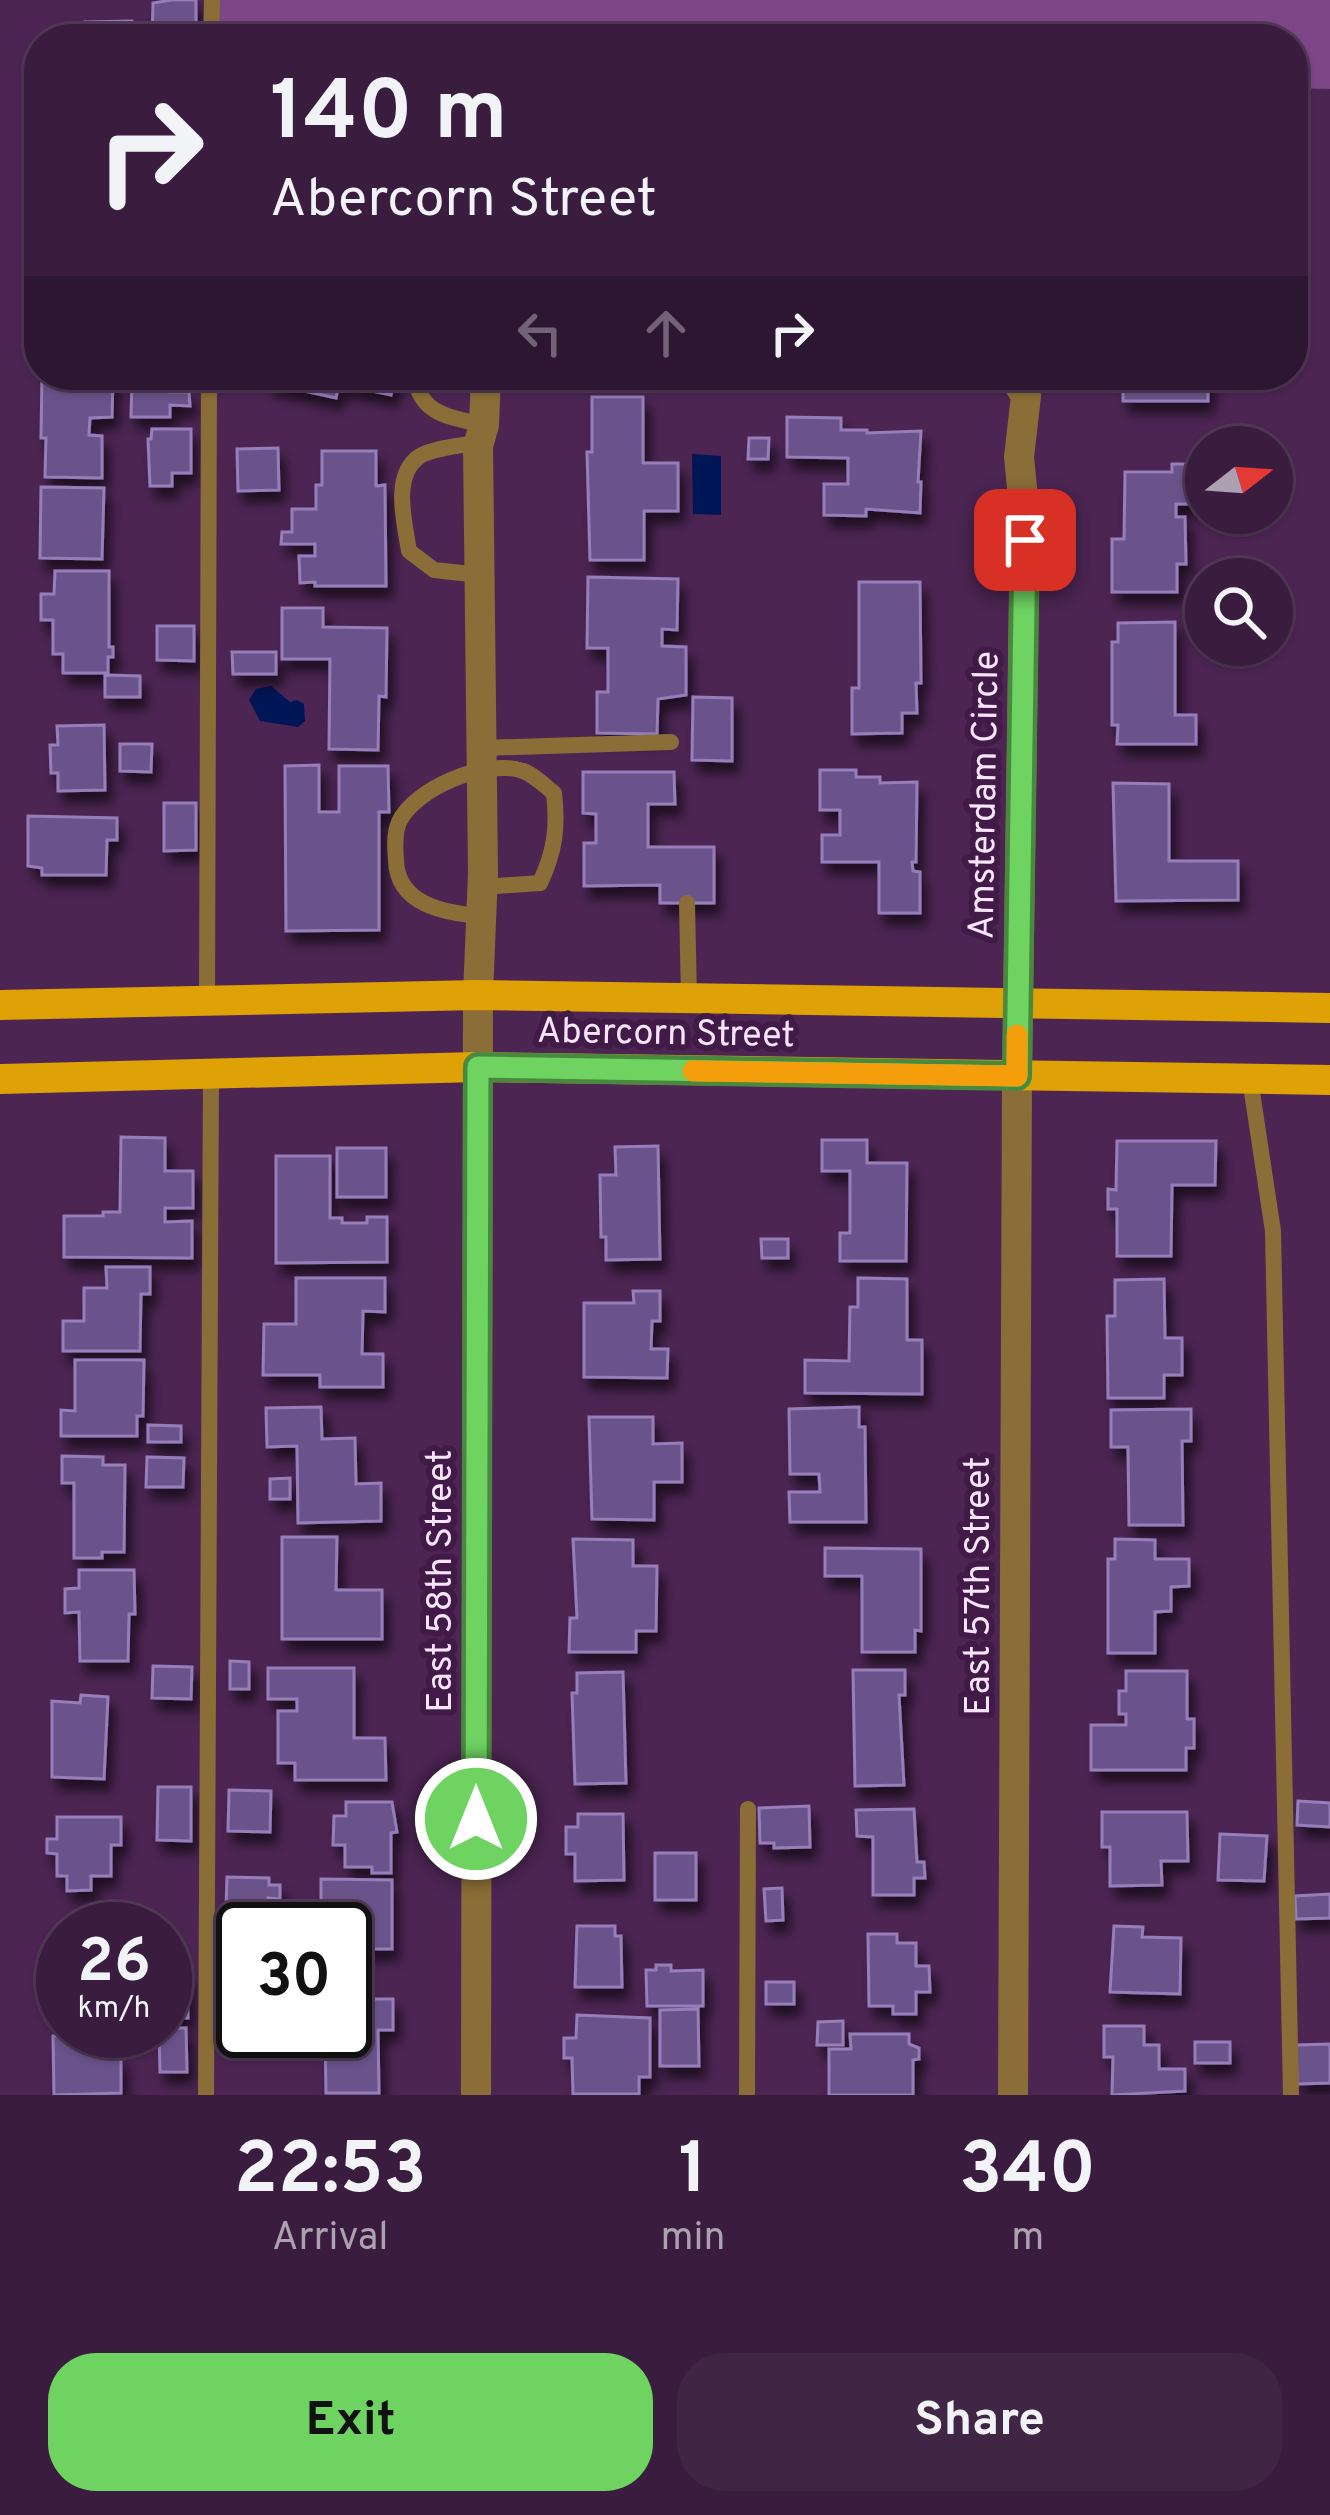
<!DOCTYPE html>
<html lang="en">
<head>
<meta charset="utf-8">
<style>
  :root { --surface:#391c3e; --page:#402545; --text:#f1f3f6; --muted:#aba1b0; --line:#533a58; --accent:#6ed361 }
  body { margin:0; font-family:Overpass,sans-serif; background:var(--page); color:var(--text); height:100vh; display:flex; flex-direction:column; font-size:45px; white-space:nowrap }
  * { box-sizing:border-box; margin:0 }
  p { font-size:39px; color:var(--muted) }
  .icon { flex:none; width:66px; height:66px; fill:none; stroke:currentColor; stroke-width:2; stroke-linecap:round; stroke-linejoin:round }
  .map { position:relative; height:2095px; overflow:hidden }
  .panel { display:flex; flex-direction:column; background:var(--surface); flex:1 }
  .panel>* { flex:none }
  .guide { position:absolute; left:24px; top:24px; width:1284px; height:366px; border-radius:48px; box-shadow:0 3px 9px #0004,0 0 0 3px var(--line); background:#391c3e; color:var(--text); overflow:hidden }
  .needle { width:78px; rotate:73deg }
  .tools { position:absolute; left:1185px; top:426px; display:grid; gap:24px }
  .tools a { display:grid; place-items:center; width:108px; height:108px; border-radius:50%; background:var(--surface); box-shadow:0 3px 9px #0004,0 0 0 3px var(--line); font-size:60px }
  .speed { position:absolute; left:36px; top:1902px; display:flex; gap:24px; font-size:60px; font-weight:700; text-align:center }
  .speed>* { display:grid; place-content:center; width:156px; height:156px; border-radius:50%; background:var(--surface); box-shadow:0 3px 9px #0004,0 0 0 3px var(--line); line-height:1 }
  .speed small { font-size:30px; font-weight:400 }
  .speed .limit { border:6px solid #111; border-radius:18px; background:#fff; color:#111 }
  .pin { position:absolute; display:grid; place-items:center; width:102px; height:102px; color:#fff; margin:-51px; border-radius:24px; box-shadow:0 6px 18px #0006 }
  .me { position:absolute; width:132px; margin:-66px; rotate:0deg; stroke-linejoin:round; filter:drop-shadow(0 0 9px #0008) }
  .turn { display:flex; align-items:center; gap:42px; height:252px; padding:0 48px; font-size:54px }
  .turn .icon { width:156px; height:156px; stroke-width:2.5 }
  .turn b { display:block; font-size:84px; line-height:102px }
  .lanes { display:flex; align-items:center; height:114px; padding:0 48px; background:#0003; justify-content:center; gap:60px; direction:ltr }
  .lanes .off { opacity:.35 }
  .eta { display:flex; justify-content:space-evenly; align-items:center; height:204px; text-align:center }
  .eta b { font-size:72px; font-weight:700; line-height:84px }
  .action { display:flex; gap:24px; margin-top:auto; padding:24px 48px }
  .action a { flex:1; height:138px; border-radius:48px; background:var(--accent); color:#111; font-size:48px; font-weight:700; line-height:138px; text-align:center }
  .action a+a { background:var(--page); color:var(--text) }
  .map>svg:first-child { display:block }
  .green { fill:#7d4687 }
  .water { fill:#001657 }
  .building { fill:#69528a; stroke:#957eb9; stroke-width:3; filter:url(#shadow) }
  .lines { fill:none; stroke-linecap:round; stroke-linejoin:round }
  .service { stroke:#8b6e37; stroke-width:16 }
  .minor { stroke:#8b6e37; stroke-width:30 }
  .primary { stroke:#dea106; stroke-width:30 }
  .route-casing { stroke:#48893f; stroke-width:30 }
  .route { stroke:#6ed361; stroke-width:21 }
  .slow { stroke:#f59e0b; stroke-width:21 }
  .labels { text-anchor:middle; stroke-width:12; stroke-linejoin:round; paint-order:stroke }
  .street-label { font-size:36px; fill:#f8e5fc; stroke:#411a48 }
</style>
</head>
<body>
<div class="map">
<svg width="1330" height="2095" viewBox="0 0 1330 2095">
  <defs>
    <filter id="shadow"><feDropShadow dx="6" dy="11" stdDeviation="6" flood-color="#0009"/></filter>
  </defs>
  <rect width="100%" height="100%" fill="#4c2553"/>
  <!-- green -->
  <path class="green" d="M212,0h1118v89l-37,-1v-49h-1082z"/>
  <!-- water -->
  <path class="water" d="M692,454l29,2v59l-28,-1z
    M271,686l19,16 7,-2 7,4 1,17 -7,6 -38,-6 -11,-21 7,-11z"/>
  <!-- building -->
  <path class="building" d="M171,0h25v39h-44l1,-36z
    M132,21l1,16 13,2h-82v-5h21v-12z
    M42,375l71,2 -1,40 -22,1 -1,17 13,1v42l-57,-1 1,-39h-5z
    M270,375h125l-4,20 -52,-11 -3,14 -68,-15z
    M1123,375h85v26h-85z
    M132,380h39l-1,12h19l1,14 -20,-1v12h-39z
    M592,397h51v66h35v48h-34v49h-54l-3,-108h5z
    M787,417l54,1v12h26v3l54,-2 -3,51h3l-1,31 -54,-4v7l-42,-1v-31h24v-26l-61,-1z
    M152,429h39v44h-19v13h-22l-2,-47h3z
    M749,438h20l-1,21h-20z
    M278,448l1,42 -41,1 -1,-42z
    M322,451h54v35l9,-1 1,101h-71v-4l-15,1 -1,-27h16v-12h-34l1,-12h10v-23h24v-24h6z
    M1172,464h34v40h-30v13h9l1,47h-9v28h-65v-53h12l1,-67h47z
    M41,487l63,1 -2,71 -62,-1z
    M55,571h54v76h4v10h-5v16h-45v-19h-10v-34h-12v-26h13z
    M588,577l90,2 -1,51 -15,-1v17l24,1v48l-28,4 -1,35 -60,-1v-41h11v-44h-21z
    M859,582h61l1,101h-5l1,30h-15v20l-50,1v-46h7z
    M282,608h41v19l64,1 -1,69 -7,-1 -1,54 -49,-1 1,-90h-48z
    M1175,622v93h21v29h-79l1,-19h-6v-83h6v-19z
    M157,626h37v35l-37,-1z
    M232,652h44v22h-43z
    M105,675l35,1v21h-35z
    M693,697l39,1v63l-40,-1z
    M104,725l1,65 -47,1v-18h-7l-1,-28h8l-1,-19z
    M120,744h32l-1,28 -31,-1z
    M319,765v47h20v-46h49l1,46h-10v118l-93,1 -1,-165z
    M820,770h36v7h24v6l37,-1 -1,80h-4l1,9 7,1v41h-41v-51h-57v-27h18v-25h-20z
    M583,772h91l1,32h-27v43h66v56h-54v-18l-76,1v-43h12v-29l-13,-1z
    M1113,783l56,1v77h69v39l-122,1z
    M164,803h32v47l-32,1z
    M28,816l89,2v22h-10l-1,35h-64v-7l-14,-2z
    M121,1137l44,1v33h28v37h-28v14l27,-1v37l-128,-1v-41h39v-4h17z
    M822,1140h45v23h40l-1,98h-66v-28h10v-62h-28z
    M1117,1141h99l-1,44h-43l-1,71h-54v-47h-9v-20l8,1z
    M658,1146l2,113 -54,1v-23h-5l-1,-62h16l-1,-28z
    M337,1148h49v49h-49z
    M276,1156h54v62h12v5h25v-6h20v45l-111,1z
    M761,1239h27v19h-26z
    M106,1267h44v27h-9l-1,57h-77v-30h21v-33h23z
    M296,1278h89v34l-22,-1 -1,43h21v33h-63v-12h-57l1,-51h32z
    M858,1278l49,1v61h15v54l-117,-1v-33l44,1 1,-54h8z
    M1164,1279l1,59h17v37h-18v23h-56l-1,-82h8v-36z
    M633,1291h27v30h-8l-1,28h17l-1,29 -83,-1v-74h50z
    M75,1360h69l-1,56h-6v20h-76v-26l14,1z
    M321,1407l1,32 33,-1 1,46 25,-1v38l-83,2 -1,-77 -30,1 -1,-39z
    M859,1407v20h6l1,95h-76l-1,-30h31l-1,-18h-29l-1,-65z
    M1191,1409v32h-9l1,84h-54l-1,-78h-17v-37z
    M589,1417h64v27l29,-1v39h-28v38l-62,-1z
    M148,1425l33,1v16h-33z
    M62,1456l41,1v8h22l-1,87h-22v6h-28v-75h-12z
    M147,1457l37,1 -1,29h-37z
    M290,1478v21h-20v-20z
    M282,1537h55l-1,53h46v49h-100z
    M573,1539l60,1v26h24l-1,65h-20v21h-67l1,-34h7z
    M1115,1539l40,1v19h34v27l-18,1v24l-16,1v41h-47v-94h7z
    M825,1548l96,1v82l-6,-1v22h-53v-76h-37z
    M79,1570h55l1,44h-6l-1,47h-48l-1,-49 -14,1v-24l14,-1z
    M230,1661l19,1v27h-19z
    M153,1666l39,1 -1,32 -39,-1z
    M268,1668h86v70h31l1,42h-91v-17h-17v-52h19v-12h-29z
    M853,1670h52v25h-6l5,90 -49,1z
    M1126,1671h61v48h7v29h-8v22h-95v-45h35v-11h-7v-23h7z
    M623,1672l3,111 -51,1 -3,-91h5v-20z
    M81,1695l27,2 -4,82 -52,-2v-76l28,2z
    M158,1787h33v54l-34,-1z
    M229,1790l42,1 -1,41 -42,-1z
    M1298,1801l32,2v24l-33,-2z
    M346,1802h46l5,30 -6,1v40h-19v-6h-27v-22h-12l1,-29h12z
    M809,1806l1,41 -36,1v-5h-14l-1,-35z
    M914,1809l3,53h7l1,16h-11v17h-41v-58l-16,-1 -1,-26z
    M1102,1812h85l1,49h-27l1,24 -52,1v-39h-8z
    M578,1814h45l1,66 -49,1v-27h-9v-27h12z
    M57,1817h64v28h-10v31h-20v14l-24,1v-15h-10v-22l-10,-1v-14h10z
    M1220,1834l47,2 -3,45 -46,-1z
    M655,1853h41v47h-41z
    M227,1877l42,1v7h11v14l-12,-1 3,29 -28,2v13l-18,-1z
    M321,1879l71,1v69h-47l-1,-44h-23z
    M782,1888l1,32 -17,1 -2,-32z
    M1330,1894v24l-34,1 -1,-23z
    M577,1926h38v10h6l1,51h-47z
    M1114,1926l29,1 -1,10 39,1 -1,56 -70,-2z
    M868,1934h29v9h19v23h13l1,26h-14v22h-23v-8h-24z
    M53,1935h10v70l-3,-36h-7z
    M656,1965h15v6l32,-1v36h-56l-1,-36h10z
    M165,1975h22l1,43h-23z
    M766,1982h28v22h-28z
    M345,1999h48v31h-15l1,63h-53l-1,-62h20z
    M698,2009l1,57h-39v-56z
    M577,2015l73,3v59h-11v17h-66l-1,-36h-8v-20h12z
    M843,2021v24h-26l1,-23z
    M1104,2026h40v19h15v24h26v22l-73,4 1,-38h-9z
    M165,2028h21l1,44h-27l-1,-41z
    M71,2031h31v26h19v36l-67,2 -1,-59h17z
    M850,2034h59v10l10,4v11l-6,1v35h-84v-46h22z
    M1195,2042h35v21h-35z
    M1330,2044v39l-33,1 -1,-39z"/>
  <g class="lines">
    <!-- service -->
    <path class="service" d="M211,39l1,-39
      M415,375c4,40 35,42 69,50
      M479,442c-16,4 -44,5 -59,14 -29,19 -15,68 -11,95l25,19 46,5
      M481,748l190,-6
      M687,903l2,96
      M481,916c-36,-3 -84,-11 -85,-56 -1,-12 -2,-26 3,-38 16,-34 88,-64 124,-51 10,3 22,15 31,22 4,34 1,58 -14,90l-58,4
      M207,1000l2,-625
      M1250,1079l23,152 18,864
      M206,2095l5,-1023
      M747,2095l1,-286"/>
    <!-- minor -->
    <path class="minor" d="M476,2095l2,-1100 5,-122 -5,-427 6,-21 2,-50
      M1013,2095l4,-1018 8,-559 -6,-61 7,-61 -13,-21"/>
    <!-- primary -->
    <path class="primary" d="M0,1005l478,-10 852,13
      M0,1079l478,-12 852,13"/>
  </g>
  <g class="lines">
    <defs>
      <path id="route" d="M476,1819l2,-752 539,9 8,-536"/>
    </defs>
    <!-- route casing -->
    <use href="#route" class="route-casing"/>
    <!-- route -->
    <use href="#route" class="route"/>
    <!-- slow -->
    <path class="slow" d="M693,1071l324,5v-41"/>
  </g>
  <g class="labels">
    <!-- street labels -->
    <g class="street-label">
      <text transform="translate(982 795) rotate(-89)" y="13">Amsterdam Circle</text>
      <text transform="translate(666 1031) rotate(1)" y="13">Abercorn Street</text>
      <text transform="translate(438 1581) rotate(-90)" y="13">East 58th Street</text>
      <text transform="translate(976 1586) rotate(-90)" y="13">East 57th Street</text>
    </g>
  </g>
</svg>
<div class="tools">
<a><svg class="needle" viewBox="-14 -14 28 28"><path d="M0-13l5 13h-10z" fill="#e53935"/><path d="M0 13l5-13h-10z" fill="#aba1b0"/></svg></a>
<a><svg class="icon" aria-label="search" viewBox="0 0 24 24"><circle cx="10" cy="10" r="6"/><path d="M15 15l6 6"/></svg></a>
</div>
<div class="speed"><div>26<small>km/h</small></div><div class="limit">30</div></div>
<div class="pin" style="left:1025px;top:540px;background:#d93025"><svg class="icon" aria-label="arrive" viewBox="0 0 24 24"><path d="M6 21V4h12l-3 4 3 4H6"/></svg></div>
<svg class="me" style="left:476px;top:1819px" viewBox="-20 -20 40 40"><circle r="17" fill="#6ed361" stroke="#fff" stroke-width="3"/><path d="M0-11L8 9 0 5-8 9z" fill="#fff"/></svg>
<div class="guide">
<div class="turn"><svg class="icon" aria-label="right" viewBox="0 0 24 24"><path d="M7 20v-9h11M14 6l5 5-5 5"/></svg><div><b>140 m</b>Abercorn Street</div></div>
<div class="lanes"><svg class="icon off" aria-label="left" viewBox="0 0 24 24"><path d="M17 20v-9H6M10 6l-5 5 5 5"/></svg><svg class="icon off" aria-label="ahead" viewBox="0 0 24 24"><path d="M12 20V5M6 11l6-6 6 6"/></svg><svg class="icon" aria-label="right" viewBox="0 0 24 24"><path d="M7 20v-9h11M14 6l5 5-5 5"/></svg></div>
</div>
</div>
<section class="panel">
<div class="eta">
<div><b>22:53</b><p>Arrival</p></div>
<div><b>1</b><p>min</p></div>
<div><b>340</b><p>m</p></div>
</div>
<div class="action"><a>Exit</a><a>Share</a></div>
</section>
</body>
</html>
